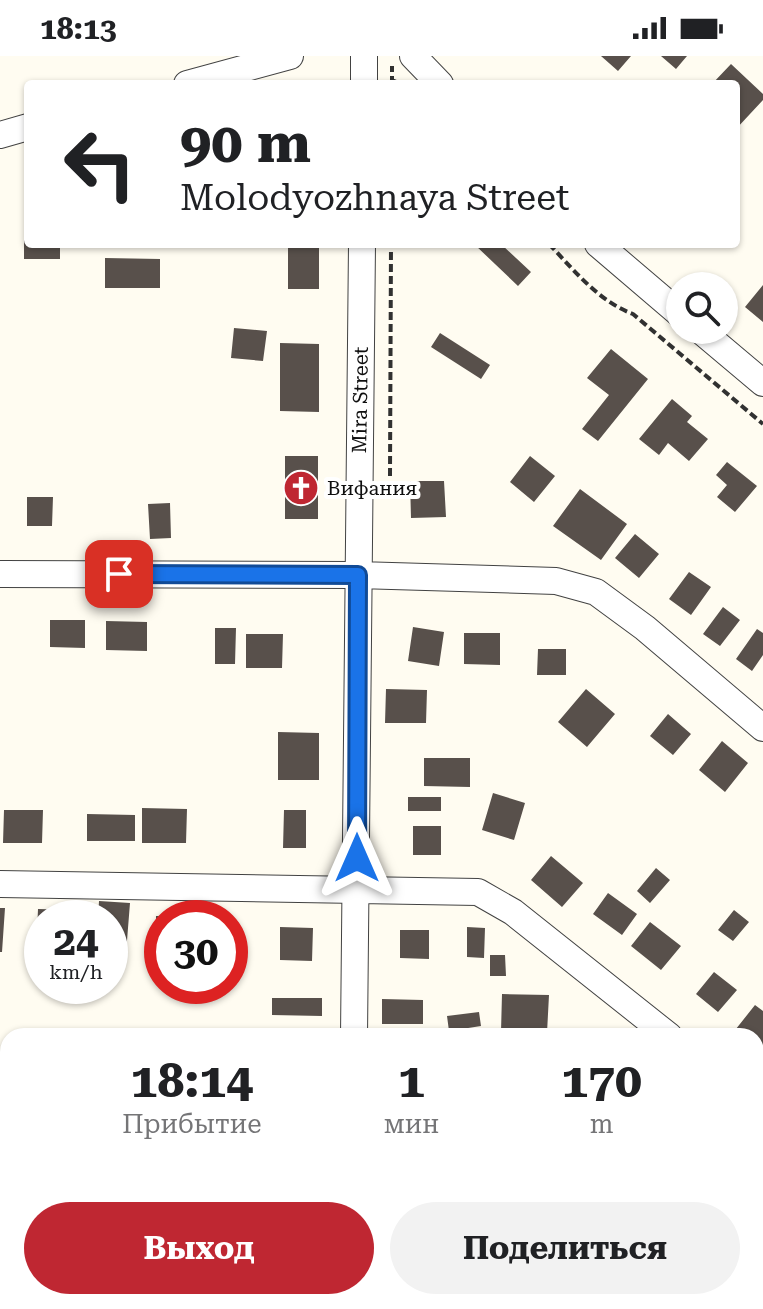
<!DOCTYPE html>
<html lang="ru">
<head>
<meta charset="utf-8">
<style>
  :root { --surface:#fff; --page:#f2f2f2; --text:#202124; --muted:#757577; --accent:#bf2732 }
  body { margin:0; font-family:"Roboto Serif",serif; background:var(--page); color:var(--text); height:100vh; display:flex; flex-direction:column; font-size:30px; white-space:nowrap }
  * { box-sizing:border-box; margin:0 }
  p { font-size:26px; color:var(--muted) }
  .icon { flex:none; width:44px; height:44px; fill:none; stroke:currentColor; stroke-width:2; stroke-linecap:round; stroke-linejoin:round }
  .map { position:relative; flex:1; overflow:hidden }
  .sheet { position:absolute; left:0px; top:972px; width:764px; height:282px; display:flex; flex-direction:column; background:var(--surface); border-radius:24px 24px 0 0; box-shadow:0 2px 6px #0004 }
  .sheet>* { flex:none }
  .banner { position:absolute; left:24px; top:24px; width:716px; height:168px; border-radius:8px; box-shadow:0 2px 6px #0004; background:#fff; color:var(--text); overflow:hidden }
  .fabs { position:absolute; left:666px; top:216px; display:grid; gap:16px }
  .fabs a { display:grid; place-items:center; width:72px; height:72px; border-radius:50%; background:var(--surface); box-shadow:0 2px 6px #0004; font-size:40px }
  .speed { position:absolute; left:24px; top:844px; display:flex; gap:16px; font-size:40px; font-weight:700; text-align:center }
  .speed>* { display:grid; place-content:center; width:104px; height:104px; border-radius:50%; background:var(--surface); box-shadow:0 2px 6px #0004; line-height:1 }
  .speed small { font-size:20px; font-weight:400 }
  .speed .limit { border:12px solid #d22; background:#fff; color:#111 }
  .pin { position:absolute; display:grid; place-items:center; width:68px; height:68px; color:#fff; margin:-34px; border-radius:16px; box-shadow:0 4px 12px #0006 }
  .me { position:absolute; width:88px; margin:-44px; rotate:0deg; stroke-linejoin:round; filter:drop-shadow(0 0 6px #0008) }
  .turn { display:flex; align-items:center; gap:28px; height:168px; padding:0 24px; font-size:36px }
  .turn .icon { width:104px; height:104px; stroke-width:2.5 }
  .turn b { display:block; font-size:56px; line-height:68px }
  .eta { display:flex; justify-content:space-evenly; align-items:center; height:136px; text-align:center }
  .eta b { font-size:48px; font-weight:700; line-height:56px }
  .cta { display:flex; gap:16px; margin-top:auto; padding:16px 24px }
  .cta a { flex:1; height:92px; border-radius:48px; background:var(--accent); color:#fff; font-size:32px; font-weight:700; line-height:92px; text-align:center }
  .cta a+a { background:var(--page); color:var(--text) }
  .status { display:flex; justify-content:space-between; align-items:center; height:56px; padding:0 40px; background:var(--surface); direction:ltr }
  .status svg { height:22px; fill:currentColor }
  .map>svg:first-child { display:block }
  .building { fill:#58504b }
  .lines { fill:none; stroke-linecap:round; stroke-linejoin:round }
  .minor-casing { stroke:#424242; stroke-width:28 }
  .path { stroke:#313131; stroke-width:4; stroke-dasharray:8 4; stroke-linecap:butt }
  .minor { stroke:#fff; stroke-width:26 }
  .route-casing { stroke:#114b97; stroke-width:20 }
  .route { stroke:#1a73e8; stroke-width:14 }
  .labels { text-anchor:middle; stroke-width:8; stroke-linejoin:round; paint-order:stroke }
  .street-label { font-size:20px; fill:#0f0f0f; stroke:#fff }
  .poi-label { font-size:20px; fill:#0f0f0f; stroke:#fff; text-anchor:start }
</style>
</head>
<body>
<div class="status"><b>18:13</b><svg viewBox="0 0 49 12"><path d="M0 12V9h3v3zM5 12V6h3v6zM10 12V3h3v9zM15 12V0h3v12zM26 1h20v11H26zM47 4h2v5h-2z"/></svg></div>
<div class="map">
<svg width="763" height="1253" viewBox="0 0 763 1253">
  <rect width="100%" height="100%" fill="#fffcf1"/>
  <!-- building -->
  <path class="building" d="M601,0h30l-13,15z
    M661,0h26l-11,13z
    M731,8l32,30v6l-27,29v-45h-24z
    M24,168l4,1v19h32v15h-36z
    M288,188h31v45h-31z
    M474,188h27l30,28 -13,14z
    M105,202l55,1v29h-55z
    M763,229v37l-18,-15z
    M234,272l33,3 -4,30 -32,-3z
    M440,277l50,32 -9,14 -50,-32z
    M280,287l39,1v68l-39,-1z
    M611,293l37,30 -50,62 -16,-12 27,-34 -22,-17z
    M672,343l20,17 -5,6 21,17 -19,22 -21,-18 -9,12 -20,-16z
    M285,400h33v63h-33z
    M530,400l25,20 -21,26 -24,-20z
    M727,406l30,24 -22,26 -18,-15 10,-12 -11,-10z
    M410,425h34l2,36 -35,1z
    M580,433l47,35 -26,36 -48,-34z
    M27,441h26l-1,29h-25z
    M170,447l1,35 -21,1 -2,-35z
    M635,478l24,20 -20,24 -24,-20z
    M689,516l22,15 -20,28 -22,-16z
    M723,551l17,13 -20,26 -17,-12z
    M50,564h35v28l-35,-1z
    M106,565l41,1v29l-41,-1z
    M413,571l31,5 -5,34 -31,-5z
    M215,572h21l-1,36h-20z
    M757,573l6,4v22l-11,16 -16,-12z
    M464,577h36v32l-36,-1z
    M246,578h37l-1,34h-36z
    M538,593h28v26h-29z
    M386,633l41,1 -1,33h-41z
    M586,633l29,25 -28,33 -29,-25z
    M668,658l23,20 -18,21 -23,-19z
    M278,676l41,1v47h-41z
    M722,685l26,22 -23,29 -26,-22z
    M424,702h46v29l-46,-1z
    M493,737l32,10 -11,37 -32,-10z
    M408,741h33v14h-33z
    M142,752l45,1 -1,34h-44z
    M4,754h39l-1,33h-39z
    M284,754h22v38h-23z
    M87,758l48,1v26h-48z
    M413,770h28v29h-28z
    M551,800l32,27 -21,24 -31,-27z
    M656,812l14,12 -20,23 -13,-12z
    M608,837l29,21 -15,21 -29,-21z
    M99,845l31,2 -4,50 -16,-1v-34h-12z
    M0,852h5l-3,44h-2z
    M38,853l37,1v8h-33v40h-6z
    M734,854l15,12 -16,19 -15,-11z
    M156,860h6v32h-6z
    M650,866l31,24 -20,24 -30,-24z
    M280,871l33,1 -1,33 -32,-1z
    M467,871l18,1 -1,30 -17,-1z
    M400,874h29v29l-29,-1z
    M490,899h15l1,21h-16z
    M714,916l23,18 -19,22 -22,-18z
    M502,938l47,1 -2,38 -46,-1z
    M272,942h50v18l-50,-1z
    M382,943l41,1v24h-41z
    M755,949l8,6v37l-5,7 -2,-19 -24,-2z
    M479,956l2,14 -32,5 -2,-15z
    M0,1034h8v30h-8z
    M759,1119l4,4v30l-7,-6v-24z
    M298,1246h27l11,4 -1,3h-40z
    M593,1246h27l6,2 -2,5h-34z"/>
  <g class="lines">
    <defs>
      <path id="minor" d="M413,0l27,28
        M187,28l103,-28
        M364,28v-28
        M0,79l28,-8
        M598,188l82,70
        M700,274l63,53
        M0,518l358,1 198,6 40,11 49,36 118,100
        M0,828l478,8 35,20 156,124
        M354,980l8,-792
        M756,1050l7,5
        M0,1089l8,3
        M425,1246l18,7"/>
    </defs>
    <!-- minor casing -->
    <use href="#minor" class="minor-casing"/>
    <!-- path -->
    <path class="path" d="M392,24l9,4
      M392,28v-18
      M549,188c25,26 49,57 84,70l130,110
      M390,420l1,-232"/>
    <!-- minor -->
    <use href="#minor" class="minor"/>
  </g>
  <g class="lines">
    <defs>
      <path id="route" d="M119,518l239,1 -1,283"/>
    </defs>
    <!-- route casing -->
    <use href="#route" class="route-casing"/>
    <!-- route -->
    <use href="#route" class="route"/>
  </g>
  <!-- icons -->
  <defs>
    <symbol id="church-disc" viewBox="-11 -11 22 22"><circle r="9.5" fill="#bf2732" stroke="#fff"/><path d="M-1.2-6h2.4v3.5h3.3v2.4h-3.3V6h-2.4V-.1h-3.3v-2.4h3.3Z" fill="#fff"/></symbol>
  </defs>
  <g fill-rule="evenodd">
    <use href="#church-disc" x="281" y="412" width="40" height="40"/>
  </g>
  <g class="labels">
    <!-- street labels -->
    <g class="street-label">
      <text transform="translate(360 344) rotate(-89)" y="7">Mira Street</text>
    </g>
    <!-- poi labels -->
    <g class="poi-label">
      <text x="327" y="439">Вифания</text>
    </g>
  </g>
</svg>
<div class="fabs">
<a><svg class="icon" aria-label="search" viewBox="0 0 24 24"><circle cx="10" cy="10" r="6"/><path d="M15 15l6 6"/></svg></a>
</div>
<div class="speed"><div>24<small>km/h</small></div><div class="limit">30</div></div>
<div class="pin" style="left:119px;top:518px;background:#d93025"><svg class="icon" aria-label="arrive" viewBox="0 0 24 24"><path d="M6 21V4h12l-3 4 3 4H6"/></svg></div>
<svg class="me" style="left:357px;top:802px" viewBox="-20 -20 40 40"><path d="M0-17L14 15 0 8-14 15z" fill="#1a73e8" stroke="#fff" stroke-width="4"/></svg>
<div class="banner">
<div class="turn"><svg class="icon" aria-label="left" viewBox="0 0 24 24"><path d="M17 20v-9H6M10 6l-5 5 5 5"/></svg><div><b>90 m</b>Molodyozhnaya Street</div></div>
</div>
<section class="sheet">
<div class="eta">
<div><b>18:14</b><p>Прибытие</p></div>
<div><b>1</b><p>мин</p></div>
<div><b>170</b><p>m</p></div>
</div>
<div class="cta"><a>Выход</a><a>Поделиться</a></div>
</section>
</div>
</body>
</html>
